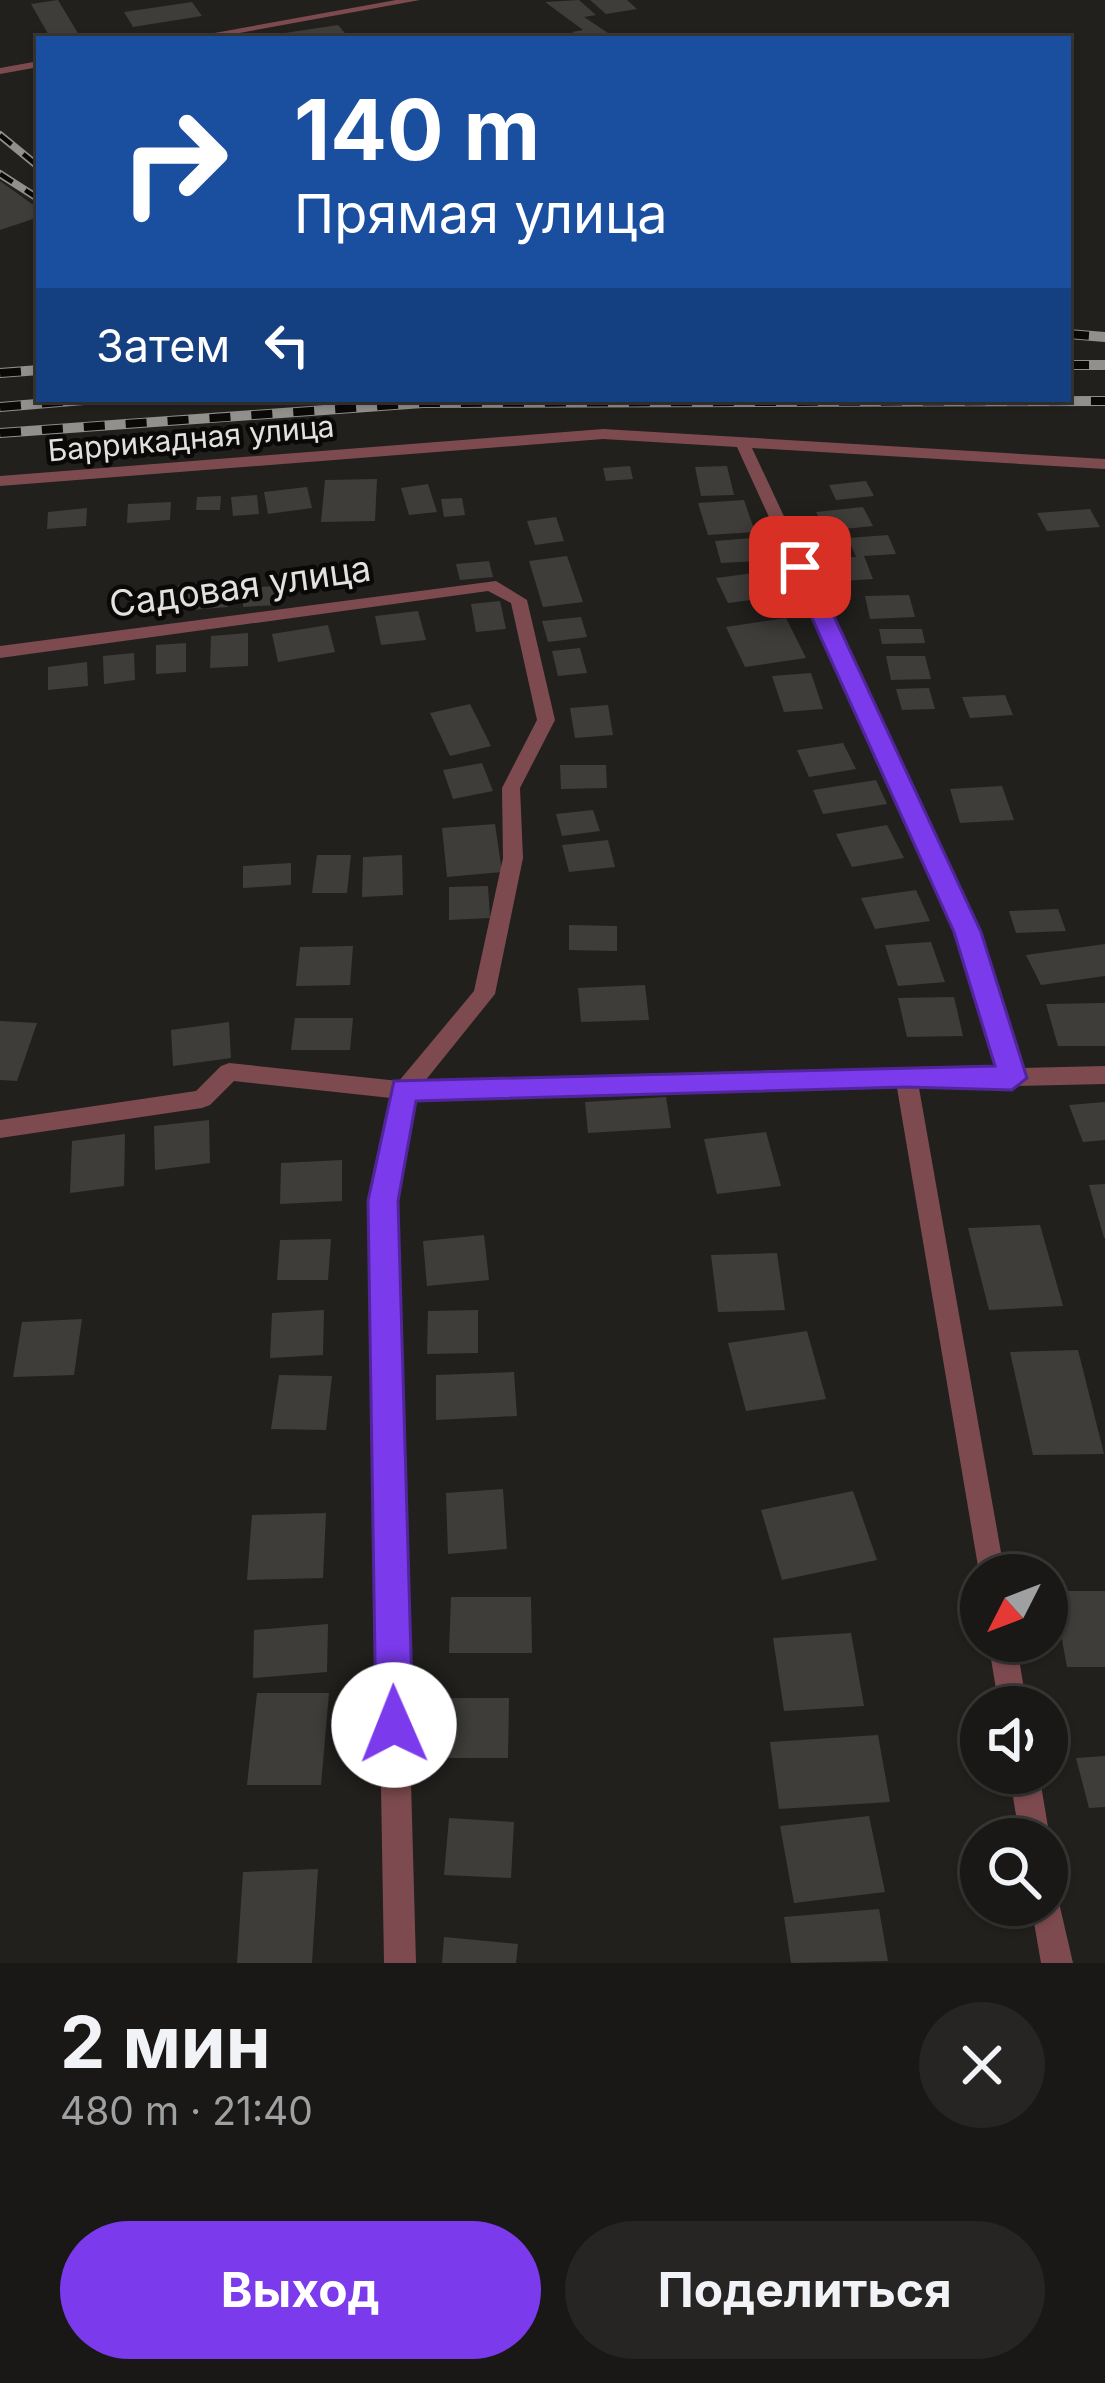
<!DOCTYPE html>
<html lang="ru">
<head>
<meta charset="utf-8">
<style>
  :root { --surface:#191816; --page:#262523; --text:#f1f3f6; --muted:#9fa0a1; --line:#373735; --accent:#7c3aed }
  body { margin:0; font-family:Inter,sans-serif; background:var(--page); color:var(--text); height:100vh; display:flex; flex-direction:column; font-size:45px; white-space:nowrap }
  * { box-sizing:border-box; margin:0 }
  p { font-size:39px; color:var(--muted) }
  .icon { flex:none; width:66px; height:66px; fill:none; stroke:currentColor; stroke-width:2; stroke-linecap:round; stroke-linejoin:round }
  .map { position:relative; height:1963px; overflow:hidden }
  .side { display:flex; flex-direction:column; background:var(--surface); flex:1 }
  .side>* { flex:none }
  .hud { position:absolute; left:36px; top:36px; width:1035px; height:366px; border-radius:0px; box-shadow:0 3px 9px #0004,0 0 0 3px var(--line); background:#1a4fa0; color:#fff; overflow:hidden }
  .needle { width:78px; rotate:228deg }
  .controls { position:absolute; left:960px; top:1554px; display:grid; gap:24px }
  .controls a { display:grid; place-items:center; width:108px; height:108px; border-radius:50%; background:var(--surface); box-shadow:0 3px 9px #0004,0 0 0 3px var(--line); font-size:60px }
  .pin { position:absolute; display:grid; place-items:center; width:102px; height:102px; color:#fff; margin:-51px; border-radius:24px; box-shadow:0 6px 18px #0006 }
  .me { position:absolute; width:132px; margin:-66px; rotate:359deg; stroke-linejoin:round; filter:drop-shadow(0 0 9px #0008) }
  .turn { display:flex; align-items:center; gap:42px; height:252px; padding:0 60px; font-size:54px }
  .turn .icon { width:156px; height:156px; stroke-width:2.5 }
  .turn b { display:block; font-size:84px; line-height:102px }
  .then { display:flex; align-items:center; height:114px; padding:0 60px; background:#0003; gap:24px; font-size:45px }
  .round { display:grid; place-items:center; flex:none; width:126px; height:126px; border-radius:63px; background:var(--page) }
  .summary { display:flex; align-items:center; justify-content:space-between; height:204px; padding:0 60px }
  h1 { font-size:72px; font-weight:700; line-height:90px }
  .button { display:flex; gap:24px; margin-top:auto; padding:24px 60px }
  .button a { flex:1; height:138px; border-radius:72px; background:var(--accent); color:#fff; font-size:48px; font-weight:700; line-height:138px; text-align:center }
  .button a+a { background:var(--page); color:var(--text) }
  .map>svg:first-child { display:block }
  .building { fill:#3e3d3a }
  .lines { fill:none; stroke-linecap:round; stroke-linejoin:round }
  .minor { fill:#7d4b4f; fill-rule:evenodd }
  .rail-far1-casing { stroke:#91908d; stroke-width:8 }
  .rail-casing { stroke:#91908d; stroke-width:10 }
  .rail-far1 { stroke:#0a0908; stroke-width:4.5; stroke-dasharray:15; stroke-linecap:butt }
  .rail { stroke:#0a0908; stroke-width:8; stroke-dasharray:21; stroke-linecap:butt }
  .route { fill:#7c3aed; stroke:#51269a; stroke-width:3 }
  .labels { text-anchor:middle; stroke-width:9; stroke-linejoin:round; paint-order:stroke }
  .far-street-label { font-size:30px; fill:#e2e1df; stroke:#0a0908 }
  .street-label { font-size:36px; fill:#e2e1df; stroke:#0a0908 }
</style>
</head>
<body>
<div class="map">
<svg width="1105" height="1963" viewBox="0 0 1105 1963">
  <rect width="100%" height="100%" fill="#21201d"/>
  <!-- building -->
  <path class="building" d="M58,0l21,35 -28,4 -20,-35z
    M579,0l17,15 -12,2 33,22h-37l-8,-7 11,-2 -38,-28z
    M590,0h37l10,9 -31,5z
    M192,2l10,14 -69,11 -9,-15z
    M338,25l12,14h-84l-1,-3z
    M0,181l39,28v8l-39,13z
    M630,466l3,13 -27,2 -3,-13z
    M727,466l7,29 -33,1 -6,-29z
    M377,479l-2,42 -54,1 4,-42z
    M866,481l8,15 -38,4 -7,-15z
    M428,484l9,28 -28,3 -8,-27z
    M307,487l5,21 -44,6 -4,-22z
    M257,495l2,19 -26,2 -2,-19z
    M221,496l-1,14h-24l1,-13z
    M462,498l3,17 -21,2 -3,-18z
    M744,500l11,32 -47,3 -10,-32z
    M171,502l-1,18 -43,3 1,-19z
    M863,507l10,19 -48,5 -9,-19z
    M87,508l-1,18 -39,3 1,-17z
    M1090,509l10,18 -53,4 -10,-18z
    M556,517l8,24 -29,4 -8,-24z
    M888,535l8,19 -32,2 9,23 -30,2 -8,-23 21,-1 -8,-19z
    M752,538l7,23 -38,2 -6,-22z
    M567,556l16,46 -40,5 -14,-46z
    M489,561l4,16 -33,3 -4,-16z
    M761,572l12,25 -45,6 -12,-25z
    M229,581l-1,26 -50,4v-26z
    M278,586l-1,19 -34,2v-19z
    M909,595l6,22 -45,2 -5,-23z
    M500,601l6,28 -30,3 -5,-28z
    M418,611l8,29 -45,5 -6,-29z
    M581,617l6,20 -39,5 -6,-21z
    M786,618l20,40 -61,9 -19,-40z
    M328,625l7,27 -57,10 -6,-28z
    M879,629h43l3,14 -43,1z
    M248,633v33l-38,2 1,-32z
    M186,643v29l-30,2v-29z
    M580,648l7,25 -29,3 -6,-25z
    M134,653l1,27 -31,4 -1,-28z
    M886,656h39l6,23 -40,1z
    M87,662l1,24 -40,4v-23z
    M811,673l12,36 -39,3 -12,-36z
    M929,688l6,21 -33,1 -6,-21z
    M1005,695l8,20 -43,3 -8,-21z
    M470,704l21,42 -41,10 -20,-43z
    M608,705l5,30 -38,3 -5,-30z
    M843,743l13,26 -47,8 -12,-27z
    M482,763l11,28 -40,8 -10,-29z
    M560,765h46l1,23 -46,1z
    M876,780l11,24 -64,10 -10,-24z
    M1002,786l12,34 -54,3 -10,-34z
    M593,810l7,21 -38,5 -6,-22z
    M495,824l7,48 -55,5 -5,-49z
    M887,825l17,33 -52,9 -16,-33z
    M608,840l7,27 -46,5 -7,-27z
    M317,855h34l-4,38h-35z
    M402,855l1,40 -41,2 1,-40z
    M291,863v22l-48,3v-22z
    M488,886l2,32 -41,2v-33z
    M916,890l14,31 -55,8 -14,-31z
    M1058,909l8,22 -50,2 -7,-22z
    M569,925l48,1v25l-48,-1z
    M931,942l14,40 -47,4 -13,-41z
    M1105,944v32l-64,9 -15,-30z
    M353,946l-3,39 -54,1 4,-39z
    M645,985l4,35 -68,2 -3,-34z
    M954,997l9,39 -56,1 -9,-39z
    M1105,1003v43h-47l-12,-42z
    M295,1018h58l-3,32h-59z
    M0,1021l37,2 -20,58 -17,-1z
    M229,1022l2,36 -58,8 -2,-36z
    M666,1097l5,31 -83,5 -3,-31z
    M1105,1102v38l-22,2 -14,-37z
    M209,1120l1,43 -55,7 -1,-44z
    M766,1132l15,54 -64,8 -13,-55z
    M125,1134l-1,52 -54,7 2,-52z
    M342,1160v41l-62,3 1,-41z
    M1105,1184v54h-1l-15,-53z
    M1040,1225l23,81 -74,4 -21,-82z
    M484,1235l5,45 -62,6 -4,-45z
    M331,1239l-3,41h-51l3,-40z
    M777,1253l8,57 -67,2 -7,-57z
    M324,1310l-1,45 -53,3 2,-45z
    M478,1310v43l-51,1 1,-43z
    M82,1319l-8,56 -61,2 9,-55z
    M807,1331l19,68 -80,12 -18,-68z
    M1078,1350l26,104 -71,1 -23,-103z
    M514,1372l3,44 -81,4v-45z
    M279,1375l53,1 -6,54 -55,-1z
    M503,1489l4,60 -59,5 -2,-61z
    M853,1491l24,69 -95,20 -21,-70z
    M326,1513l-3,65 -76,2 5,-65z
    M1053,1591h52v76h-38z
    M451,1597h80l1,56h-83z
    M328,1624l-1,48 -74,6 1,-48z
    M851,1633l13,73 -80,5 -11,-73z
    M257,1693h72l-8,92h-74z
    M449,1698h60l-1,60h-61z
    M878,1735l12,67 -111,7 -9,-67z
    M1105,1756v51l-16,1 -13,-50z
    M869,1816l16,76 -91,11 -14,-77z
    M449,1818l65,4 -3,56 -67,-3z
    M318,1869l-6,94h-75l6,-91z
    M879,1909l9,52 -97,2 -7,-46z
    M444,1937l74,7 -2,19h-74z"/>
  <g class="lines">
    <!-- minor -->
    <path class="minor" d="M396,0h24l-214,39h-25z
      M39,61v6l-39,7v-6z
      M603,429l502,30v10l-353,-21 226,483 43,137 84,-2v18l-186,4 86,487h-24v9l-84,-496 -484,11 -18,102 21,762h-32l-13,-762 20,-103 -157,-17 -24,24 -8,3 -202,30v-18l196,-29 25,-25 8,-3 170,18 75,-90 29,-133 -1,-70 35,-68 -26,-117 -23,-12 -488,67v-12l496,-65 31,19 28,120 -35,68 3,70 -28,136 -70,87 473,-10 8,-4 8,3 85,-2 -41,-137 -221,-484 -134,-8 -603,47v-10z
      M988,1641h28l11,66h-28z
      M1009,1773h30l11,66 -3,7v-7h-27z
      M1047,1890l10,4 16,69h-32l-10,-58h16z"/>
    <defs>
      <path id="rail-far1" d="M0,135l39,32
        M0,174l39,25"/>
      <path id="rail" d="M1068,334l37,3
        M1068,365h37
        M0,373l39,-3
        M0,407l96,-8
        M0,433l423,-30 682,-2"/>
    </defs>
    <!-- rail-far1 casing -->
    <use href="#rail-far1" class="rail-far1-casing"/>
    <!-- rail casing -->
    <use href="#rail" class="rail-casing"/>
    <!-- rail-far1 -->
    <use href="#rail-far1" class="rail-far1"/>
    <!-- rail -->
    <use href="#rail" class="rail"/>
  </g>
  <!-- route -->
  <path class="route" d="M800,560l11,7 170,365 46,146 -15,12 -106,-3 -490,14 -18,100 15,524 -5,13 -14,6 -13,-6 -5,-13 -8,-524 26,-120 601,-15 -41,-134 -165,-365z"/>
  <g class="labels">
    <!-- far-street labels -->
    <g class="far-street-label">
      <text transform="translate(191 439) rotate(-5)" y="10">Баррикадная улица</text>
    </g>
    <!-- street labels -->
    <g class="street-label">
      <text transform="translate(240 586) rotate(-8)" y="13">Садовая улица</text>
    </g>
  </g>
</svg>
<div class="controls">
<a><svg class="needle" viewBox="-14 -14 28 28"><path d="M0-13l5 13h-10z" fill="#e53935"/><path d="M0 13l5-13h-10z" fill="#9fa0a1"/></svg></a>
<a><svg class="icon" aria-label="sound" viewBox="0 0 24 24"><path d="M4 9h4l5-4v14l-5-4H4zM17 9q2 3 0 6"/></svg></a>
<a><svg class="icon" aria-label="search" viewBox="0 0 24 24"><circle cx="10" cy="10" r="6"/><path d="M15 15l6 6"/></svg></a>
</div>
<div class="pin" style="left:800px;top:567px;background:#d93025"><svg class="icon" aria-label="arrive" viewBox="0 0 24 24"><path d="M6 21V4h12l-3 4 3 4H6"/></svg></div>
<svg class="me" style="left:394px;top:1725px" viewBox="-20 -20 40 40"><circle r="19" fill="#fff"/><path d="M0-13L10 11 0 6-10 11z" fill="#7c3aed"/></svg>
<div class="hud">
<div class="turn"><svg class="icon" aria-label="right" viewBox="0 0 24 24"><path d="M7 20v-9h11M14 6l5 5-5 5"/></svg><div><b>140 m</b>Прямая улица</div></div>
<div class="then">Затем<svg class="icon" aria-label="left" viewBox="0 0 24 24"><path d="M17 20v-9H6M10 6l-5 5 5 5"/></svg></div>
</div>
</div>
<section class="side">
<div class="summary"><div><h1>2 мин</h1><p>480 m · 21:40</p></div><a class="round"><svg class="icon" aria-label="close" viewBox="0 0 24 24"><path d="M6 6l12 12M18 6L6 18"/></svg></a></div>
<div class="button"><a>Выход</a><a>Поделиться</a></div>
</section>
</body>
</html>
